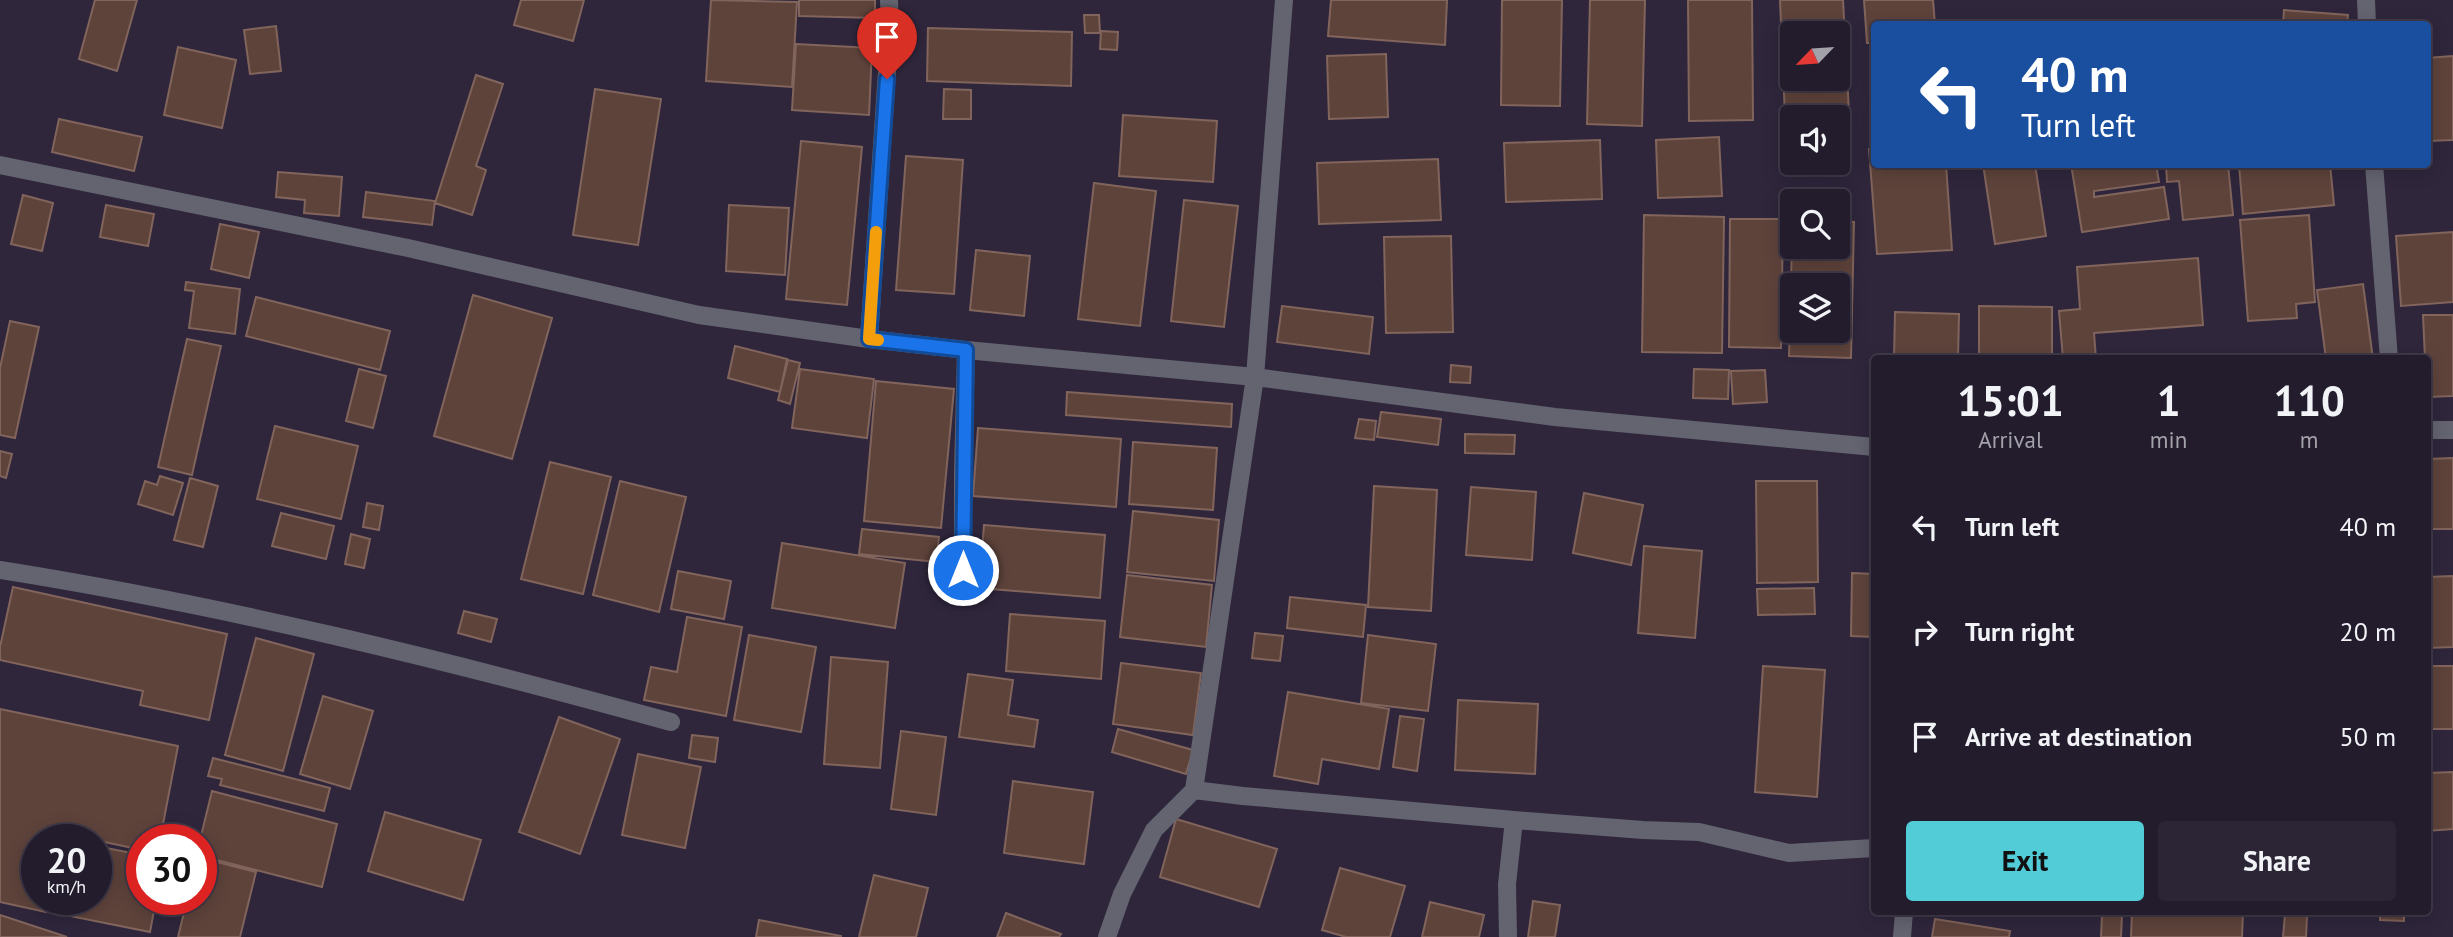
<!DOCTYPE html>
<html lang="en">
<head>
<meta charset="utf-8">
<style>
  :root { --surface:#231c2d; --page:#2b2535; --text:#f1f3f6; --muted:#a3a1aa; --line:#403a49; --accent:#52ccd6 }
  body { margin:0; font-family:"PT Sans",sans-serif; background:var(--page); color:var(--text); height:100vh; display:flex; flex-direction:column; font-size:26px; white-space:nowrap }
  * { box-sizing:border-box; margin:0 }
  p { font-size:23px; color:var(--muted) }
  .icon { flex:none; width:38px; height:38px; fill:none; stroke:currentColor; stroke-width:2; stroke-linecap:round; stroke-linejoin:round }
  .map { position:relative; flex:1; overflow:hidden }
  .panel { position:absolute; left:1871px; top:355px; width:560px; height:560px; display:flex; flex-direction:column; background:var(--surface); border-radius:7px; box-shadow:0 4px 18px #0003,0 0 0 2px var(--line) }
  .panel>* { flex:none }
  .banner { position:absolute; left:1871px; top:21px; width:560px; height:147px; border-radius:7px; box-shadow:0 4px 18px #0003,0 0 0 2px var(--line); background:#1a4fa0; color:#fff; overflow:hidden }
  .needle { width:46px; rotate:245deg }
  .controls { position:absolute; left:1780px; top:21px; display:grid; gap:14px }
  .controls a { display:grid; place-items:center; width:70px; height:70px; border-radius:7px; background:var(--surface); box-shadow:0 4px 18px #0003,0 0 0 2px var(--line); font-size:35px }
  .speed { position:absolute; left:21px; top:824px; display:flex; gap:14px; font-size:35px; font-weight:700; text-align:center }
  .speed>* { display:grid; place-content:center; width:91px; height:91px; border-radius:50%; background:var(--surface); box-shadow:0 4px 18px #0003,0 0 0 2px var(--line); line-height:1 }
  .speed small { font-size:18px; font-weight:400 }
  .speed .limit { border:10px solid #d22; background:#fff; color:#111 }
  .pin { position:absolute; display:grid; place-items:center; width:60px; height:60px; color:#fff; margin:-72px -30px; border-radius:50% 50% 50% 0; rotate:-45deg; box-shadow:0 0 7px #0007 }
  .pin .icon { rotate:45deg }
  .me { position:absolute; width:77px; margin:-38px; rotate:0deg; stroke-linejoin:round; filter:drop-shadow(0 0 5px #0008) }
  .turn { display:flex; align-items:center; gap:24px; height:147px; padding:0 35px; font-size:32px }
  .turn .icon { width:91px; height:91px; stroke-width:2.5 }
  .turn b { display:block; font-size:49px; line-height:60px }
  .eta { display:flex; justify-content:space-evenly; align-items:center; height:119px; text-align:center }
  .eta b { font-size:42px; font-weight:700; line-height:49px }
  .action { display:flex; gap:14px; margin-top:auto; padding:14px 35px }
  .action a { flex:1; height:80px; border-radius:7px; background:var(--accent); color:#111; font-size:28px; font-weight:700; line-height:80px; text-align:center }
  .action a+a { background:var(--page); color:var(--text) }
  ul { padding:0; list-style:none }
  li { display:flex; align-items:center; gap:21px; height:105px; padding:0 35px }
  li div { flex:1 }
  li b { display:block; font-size:26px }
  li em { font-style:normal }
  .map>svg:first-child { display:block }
  .building { fill:#5e433b; stroke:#81645b; stroke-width:2; fill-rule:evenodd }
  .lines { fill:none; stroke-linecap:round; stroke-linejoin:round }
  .minor { stroke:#636470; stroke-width:18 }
  .route-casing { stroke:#114b97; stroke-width:18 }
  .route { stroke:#1a73e8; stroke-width:12 }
  .slow { stroke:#f59e0b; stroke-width:12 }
</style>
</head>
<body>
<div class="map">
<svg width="2453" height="937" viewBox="0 0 2453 937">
  <rect width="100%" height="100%" fill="#2f263c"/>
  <!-- building -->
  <path class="building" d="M95,0h42l-20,71 -38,-12z
    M521,0h63l-11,41 -59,-16z
    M711,0l86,2 -5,85 -86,-6z
    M799,0h76v18l-76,-2z
    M1331,0h116l-2,45 -117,-9z
    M1502,0h60l-2,106 -59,-1z
    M1590,0h55l-3,126 -55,-2z
    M1688,0h64l1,120 -64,1z
    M1780,0h63l6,113 -64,4zM1792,33h46v46h-46z
    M1864,0h69l2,24h-61v19h-7z
    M2284,10l64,5 -1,9h-64z
    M1084,15h15l1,18h-15z
    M276,26l5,45 -31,3 -6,-44z
    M928,28l144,4 -1,54 -144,-5z
    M1101,31l17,1 -1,18 -17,-1z
    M796,44l76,4 -3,67 -77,-5z
    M178,47l58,13 -14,68 -58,-13z
    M1386,54l2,63 -59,2 -2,-63z
    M2453,56v84l-26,1v-83z
    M476,75l27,9 -27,82 10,4 -14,45 -37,-12z
    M595,89l66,10 -23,146 -65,-10z
    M944,89l27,1v29h-28z
    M1123,115l94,6 -4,61 -94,-6z
    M59,119l83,18 -8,34 -82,-19z
    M1719,137l3,59 -64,2 -2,-58z
    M1600,140l2,59 -96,3 -2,-59z
    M801,141l61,6 -15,158 -61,-6z
    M1869,149h5v15h72l6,86 -75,4z
    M906,156l57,4 -9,134 -58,-4z
    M1438,159l3,61 -122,4 -2,-61z
    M1983,164h52l11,72 -51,8z
    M2071,164h85l3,18 -65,9v6l70,-10 5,32 -87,13z
    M2166,164h62l5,51 -50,5 -4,-39 -12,1z
    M2239,164h91l4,41 -91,9z
    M278,172l64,5 -3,39 -35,-3 1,-13 -29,-3z
    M1094,183l62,8 -16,135 -62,-7z
    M366,192l69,9 -3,24 -69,-8z
    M23,195l30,8 -11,48 -31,-7z
    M1184,200l54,6 -14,121 -53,-6z
    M106,205l48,9 -6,32 -48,-9z
    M729,205l60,3 -4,67 -59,-4z
    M1644,215l80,2 -2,136 -80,-1z
    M2309,215l6,87 -19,2 1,14 -49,3 -8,-101z
    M1730,219h53l-2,129 -52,-1z
    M1838,221l16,1 -3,136 -62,-2 3,-114v5h46zM1792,285h46v46h-46z
    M220,224l39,8 -10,46 -38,-9z
    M2453,232v70l-52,4 -5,-70z
    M1451,236l2,96 -67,1 -2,-96z
    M976,250l54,6 -6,60 -54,-6z
    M2198,258l5,67 -109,8 2,26h-33l-4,-48 21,-2 -3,-42z
    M186,282l54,7 -5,45 -46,-6 5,-37 -9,-1z
    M2363,284l10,75h-47l-9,-69z
    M473,295l79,23 -40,141 -78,-23z
    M256,297l134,34 -10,39 -134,-34z
    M1282,306l91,11 -4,37 -92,-12z
    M1979,306l73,1v52h-73z
    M1895,312l64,2 -1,45h-64z
    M2423,315h30v81l-26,1v-38h-2z
    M10,321l29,6 -24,111 -15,-3v-67z
    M187,339l34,7 -29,129 -34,-8z
    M735,346l52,13 -7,33 -52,-14z
    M788,360l12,3 -10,41 -12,-4z
    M1451,365l20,2 -1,16 -20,-1z
    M359,369l27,7 -13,52 -27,-7z
    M800,369l74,10 -7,59 -75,-10z
    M1694,369l35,1 -1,29 -35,-1z
    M1765,370l2,32 -34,2 -2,-33z
    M876,381l78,8 -13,139 -77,-7z
    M1067,392l165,12 -1,23 -165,-12z
    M1381,412l60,7 -3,26 -61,-8z
    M1359,419l17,2 -2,19 -19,-2z
    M275,426l83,20 -17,73 -84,-20z
    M978,428l143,11 -5,68 -143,-11z
    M1465,434l50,1 -1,19 -49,-1z
    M1133,442l84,6 -4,62 -84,-6z
    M0,451l12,3 -6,24 -6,-2z
    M2453,458v71h-26v-70z
    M550,462l61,15 -28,117 -62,-15z
    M160,476l23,7 -10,32 -35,-11 7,-23 12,4z
    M190,478l28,8 -15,61 -29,-7z
    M620,481l66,16 -27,115 -66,-17z
    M1756,481h61l1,101 -61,1z
    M1374,486l63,4 -6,121 -63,-4z
    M1471,487l65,5 -4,68 -66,-5z
    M1584,493l59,12 -12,60 -58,-12z
    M367,503l16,3 -4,24 -16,-3z
    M1133,511l86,9 -5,61 -87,-9z
    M281,513l53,13 -8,33 -54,-13z
    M984,525l121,10 -5,63 -121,-10z
    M862,529l77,8 -3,25 -77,-8z
    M351,534l19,5 -6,29 -19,-4z
    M782,543l123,20 -10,65 -123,-20z
    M1644,546l58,5 -7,87 -57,-5z
    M678,571l53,10 -7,38 -53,-10z
    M1852,573l22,1v63l-23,-1z
    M1127,575l85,10 -6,62 -86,-10z
    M2453,576v71l-26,1v-71z
    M13,587l214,47 -18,86 -69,-15 3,-14 -143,-31v-13z
    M1814,588l1,26 -57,1 -1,-26z
    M1290,597l76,8 -3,32 -76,-9z
    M464,611l33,8 -6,23 -33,-9z
    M1010,614l95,7 -4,58 -95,-8z
    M687,617l55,10 -16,89 -82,-16 7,-33 26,5z
    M1255,633l28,3 -3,25 -28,-3z
    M749,635l67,12 -15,85 -67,-12z
    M1368,635l68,9 -8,67 -67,-8z
    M256,638l58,16 -31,117 -58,-16z
    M831,657l57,5 -8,106 -56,-4z
    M1121,663l80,10 -8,62 -80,-11z
    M1763,666l62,4 -8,127 -62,-5z
    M2427,666h26v63h-26z
    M968,674l45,6 -5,35 30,5 -4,27 -75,-10z
    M1288,692l101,17 -10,60 -57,-10 -4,25 -44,-8z
    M323,696l50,15 -23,78 -50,-15z
    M1458,700l80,4 -3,70 -80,-4z
    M0,709l178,37 -18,94h-18v10l-80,-17 -1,7h-24v60h12l-3,12 -46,-10z
    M1400,716l24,3 -7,52 -24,-4z
    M559,717l61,22 -40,115 -61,-22z
    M1118,729l75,21 -7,24 -74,-22z
    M901,731l45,6 -10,78 -45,-6z
    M692,735l26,3 -3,24 -26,-4z
    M638,754l63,13 -16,81 -63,-13z
    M213,758l117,30 -6,23 -104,-26 2,-6 -14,-3z
    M2453,772v57l-26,2v-58z
    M1013,781l80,11 -9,72 -80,-11z
    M212,791l125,33 -15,63 -121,-31 -1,-16z
    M385,812l96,28 -18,60 -95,-29z
    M1176,819l101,30 -18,58 -99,-30z
    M96,846l46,9v45h14l-6,32 -90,-18 3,-14h33z
    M201,858l55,14 -16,65h-62l9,-37h14z
    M1340,868l65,18 -15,51h-44l-24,-7z
    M874,875l54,13 -12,49h-57z
    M1533,901l27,4 -5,32h-27z
    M1430,902l54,13 -5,22h-57z
    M2132,912h111l-1,25h-111z
    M2380,912h24v9l-24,-1z
    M1006,913l55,21 -2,3h-62z
    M2285,914l22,2 -1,21h-23z
    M0,915l67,22h-67z
    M2102,915h20l-1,22h-20z
    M1935,919l75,12 -1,6h-77z
    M759,920l82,16v1h-85z"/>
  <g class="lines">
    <!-- minor -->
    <path class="minor" d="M2366,0l1,24
      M2374,164l15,195
      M0,165l408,83 291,67 170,24 97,11 289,27 300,40 319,30
      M869,339l21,-312 -1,-27
      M2427,430h26
      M0,570c227,36 450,91 671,152
      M963,571v-97l3,-124
      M1194,790l49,6 271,24 129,10 56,2 90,21 85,-5
      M1107,937l15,-43 32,-64 40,-40 61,-413 29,-377
      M1508,937l-1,-53 7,-64
      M1902,937l2,-25"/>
  </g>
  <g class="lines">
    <defs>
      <path id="route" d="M887,79l-18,260 97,11 -3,220"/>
    </defs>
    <!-- route casing -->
    <use href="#route" class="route-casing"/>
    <!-- route -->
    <use href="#route" class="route"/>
    <!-- slow -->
    <path class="slow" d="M876,232l-7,107 9,1"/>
  </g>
</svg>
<div class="controls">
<a><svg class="needle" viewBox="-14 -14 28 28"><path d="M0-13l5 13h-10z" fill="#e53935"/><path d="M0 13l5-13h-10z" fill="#a3a1aa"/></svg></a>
<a><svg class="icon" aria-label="sound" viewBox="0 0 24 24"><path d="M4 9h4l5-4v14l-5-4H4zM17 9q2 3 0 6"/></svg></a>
<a><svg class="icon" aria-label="search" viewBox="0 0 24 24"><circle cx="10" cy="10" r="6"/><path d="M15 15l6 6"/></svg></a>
<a><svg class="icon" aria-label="layers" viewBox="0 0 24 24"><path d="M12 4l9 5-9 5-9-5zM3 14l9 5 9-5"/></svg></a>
</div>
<div class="speed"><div>20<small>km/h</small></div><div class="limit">30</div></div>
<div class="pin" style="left:887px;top:79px;background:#d93025"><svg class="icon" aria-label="arrive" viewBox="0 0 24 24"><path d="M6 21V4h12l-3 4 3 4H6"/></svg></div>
<svg class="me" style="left:963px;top:570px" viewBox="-20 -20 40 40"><circle r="17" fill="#1a73e8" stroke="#fff" stroke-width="3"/><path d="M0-11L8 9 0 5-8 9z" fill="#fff"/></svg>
<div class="banner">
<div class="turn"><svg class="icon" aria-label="left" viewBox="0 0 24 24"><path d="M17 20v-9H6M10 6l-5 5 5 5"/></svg><div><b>40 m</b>Turn left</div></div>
</div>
<section class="panel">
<div class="eta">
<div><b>15:01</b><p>Arrival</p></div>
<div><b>1</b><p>min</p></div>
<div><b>110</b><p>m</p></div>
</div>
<ul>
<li><svg class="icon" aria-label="left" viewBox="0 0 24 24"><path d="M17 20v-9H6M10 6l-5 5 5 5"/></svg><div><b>Turn left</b></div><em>40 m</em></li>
<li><svg class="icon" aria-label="right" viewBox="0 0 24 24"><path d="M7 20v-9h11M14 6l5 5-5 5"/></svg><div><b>Turn right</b></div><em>20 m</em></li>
<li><svg class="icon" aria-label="arrive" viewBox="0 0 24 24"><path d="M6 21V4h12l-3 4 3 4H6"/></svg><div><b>Arrive at destination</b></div><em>50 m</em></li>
</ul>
<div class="action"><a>Exit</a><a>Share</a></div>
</section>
</div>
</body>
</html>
